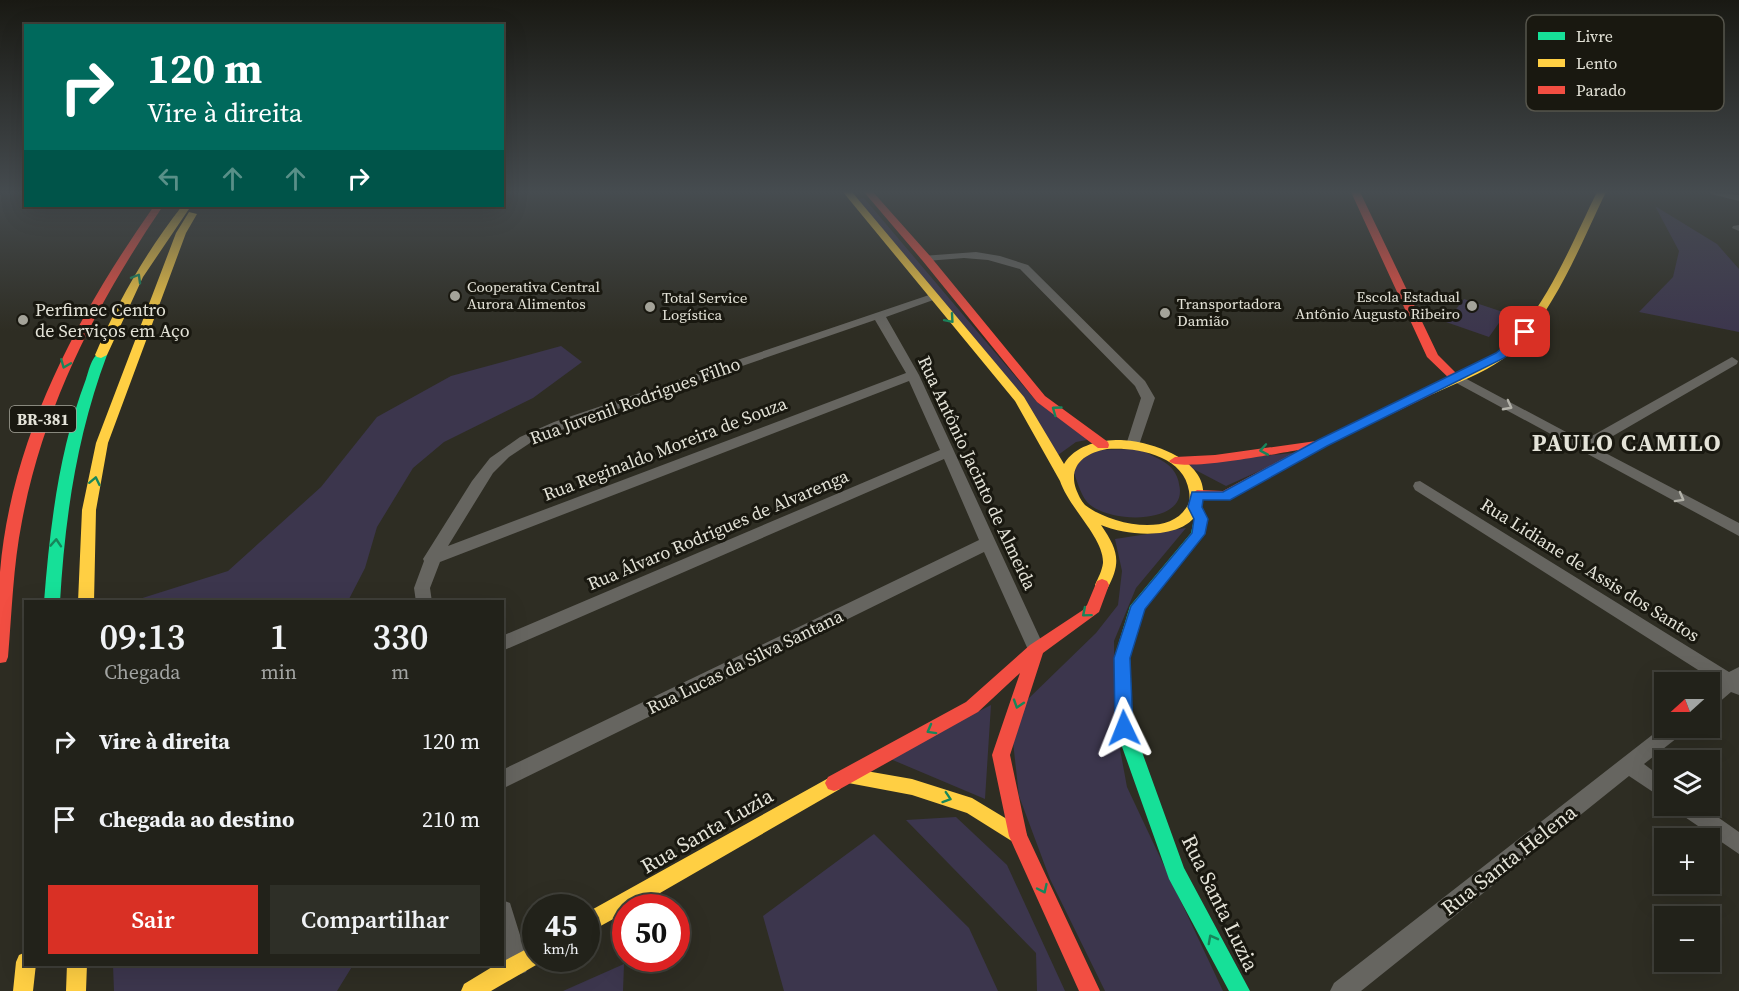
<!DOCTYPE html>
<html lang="pt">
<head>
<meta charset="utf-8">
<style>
  :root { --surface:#22221a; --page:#2e2f27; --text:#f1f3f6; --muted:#a2a4a2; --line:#3f3f39; --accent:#d93025 }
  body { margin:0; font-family:"Source Serif 4",serif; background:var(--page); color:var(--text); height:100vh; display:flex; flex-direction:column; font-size:22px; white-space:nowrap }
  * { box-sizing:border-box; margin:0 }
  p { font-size:20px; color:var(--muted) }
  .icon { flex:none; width:33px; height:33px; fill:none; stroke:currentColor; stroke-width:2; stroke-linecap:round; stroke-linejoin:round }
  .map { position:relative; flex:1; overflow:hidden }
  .details { position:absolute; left:24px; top:600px; width:480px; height:366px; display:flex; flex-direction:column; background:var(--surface); border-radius:0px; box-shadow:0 6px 24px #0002,0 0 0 2px var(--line) }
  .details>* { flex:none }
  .top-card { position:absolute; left:24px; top:24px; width:480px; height:183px; border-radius:0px; box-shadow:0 6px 24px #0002,0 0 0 2px var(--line); background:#00695c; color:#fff; overflow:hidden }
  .needle { width:39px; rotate:249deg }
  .buttons { position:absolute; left:1654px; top:672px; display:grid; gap:12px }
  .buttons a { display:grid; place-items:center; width:66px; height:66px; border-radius:0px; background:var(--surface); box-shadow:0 6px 24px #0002,0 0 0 2px var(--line); font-size:30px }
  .speed { position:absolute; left:522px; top:894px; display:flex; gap:12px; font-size:30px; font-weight:700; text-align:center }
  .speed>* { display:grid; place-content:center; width:78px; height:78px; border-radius:50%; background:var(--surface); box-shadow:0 6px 24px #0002,0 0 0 2px var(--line); line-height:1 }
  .speed small { font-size:15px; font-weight:400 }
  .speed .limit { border:9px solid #d22; background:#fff; color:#111 }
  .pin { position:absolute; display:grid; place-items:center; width:51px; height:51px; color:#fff; margin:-26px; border-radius:12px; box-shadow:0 3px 9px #0006 }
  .me { position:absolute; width:66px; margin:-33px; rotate:358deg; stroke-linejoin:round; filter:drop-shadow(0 0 4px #0008) }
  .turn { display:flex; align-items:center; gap:21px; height:126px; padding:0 24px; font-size:27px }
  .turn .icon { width:78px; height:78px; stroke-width:2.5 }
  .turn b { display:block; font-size:42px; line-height:51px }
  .lanes { display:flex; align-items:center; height:57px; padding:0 24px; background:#0003; justify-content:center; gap:30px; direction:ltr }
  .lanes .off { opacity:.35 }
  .eta { display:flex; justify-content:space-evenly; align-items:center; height:102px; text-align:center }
  .eta b { font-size:36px; font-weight:600; line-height:42px }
  .action { display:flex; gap:12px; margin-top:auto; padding:12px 24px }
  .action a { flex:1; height:69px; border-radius:0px; background:var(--accent); color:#fff; font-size:24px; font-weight:600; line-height:69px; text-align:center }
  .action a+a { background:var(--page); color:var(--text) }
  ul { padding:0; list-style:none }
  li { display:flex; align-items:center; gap:18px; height:78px; padding:0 24px }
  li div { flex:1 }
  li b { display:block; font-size:22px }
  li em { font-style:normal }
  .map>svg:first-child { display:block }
  .green { fill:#3c364d }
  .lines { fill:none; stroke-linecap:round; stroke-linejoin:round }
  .street { fill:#666560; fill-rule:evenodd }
  .fast { fill:#16e098; fill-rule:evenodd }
  .slow { fill:#ffcf43; fill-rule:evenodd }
  .jam { fill:#f24e42; fill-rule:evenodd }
  .oneway { stroke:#17865b }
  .oneway2 { stroke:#b2b1a8 }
  .route { fill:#1a73e8; stroke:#114b97; stroke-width:1.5 }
  .poi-dot { fill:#a4a399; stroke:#191810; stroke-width:2 }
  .labels { text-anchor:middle; stroke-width:6; stroke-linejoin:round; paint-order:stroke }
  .far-poi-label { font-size:15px; fill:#e4e3d8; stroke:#191810; text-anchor:start }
  .shield { fill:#191810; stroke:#a7a69c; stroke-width:1.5 }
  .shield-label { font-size:16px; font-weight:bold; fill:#e4e3d8 }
  .poi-label { font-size:18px; fill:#e4e3d8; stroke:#191810; text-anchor:start }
  .street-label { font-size:18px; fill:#e4e3d8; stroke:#191810 }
  .near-street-label { font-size:21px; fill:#e4e3d8; stroke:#191810 }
  .district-label { font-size:24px; font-weight:bold; letter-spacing:1.5px; fill:#e4e3d8; stroke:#191810 }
  .key { fill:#191810; stroke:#56554c; stroke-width:1.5 }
  .key-label { font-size:16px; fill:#e4e3d8 }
</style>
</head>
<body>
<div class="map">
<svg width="1739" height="991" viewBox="0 0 1739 991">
  <rect width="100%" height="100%" fill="#2e2d23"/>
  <!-- green -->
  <path class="green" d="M864,198l173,204 55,37 -16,3 -18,13 -202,-256z
    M1655,206l62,38 22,25v63l-100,-20 34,-35 6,-26z
    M1464,299l42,14 -17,24 -43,-15z
    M561,346l21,16 -49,36 -89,44 -31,26 -36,59 -12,41 -17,33h-215l95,-30 93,-84 56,-70 74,-41z
    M1139,449c9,5 20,9 28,15 7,5 11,13 12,20 11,42 -73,40 -92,18 -7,-8 -11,-25 -15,-34l18,-18z
    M1301,452l-75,34 -42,-22z
    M1186,528l-50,60 -22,53 1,81 12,65 96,204h-118l-55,-112 -31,-83 -6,-54 14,-42 69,-67 22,-28 4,-34 -7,-32z
    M991,705l-6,94 -97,-41z
    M956,817l51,48 58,126h-28l-1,-38 -130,-133z
    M874,834l95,94 29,63h-214l-21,-75z
    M624,964l-1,27h-60z
    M113,965v-1l240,1 -16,26h-223z"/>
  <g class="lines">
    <!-- street -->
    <path class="street" d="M1710,192l29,3v6l-28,-7z
      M1739,225v6l-7,-3 1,-2z
      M976,252l24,4 28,9 117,116 10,17 -17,50h-10l-2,-3 15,-47 -6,-12 -115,-117 -32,-9 -24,-2 -38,3 -6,-3 2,-2z
      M932,294l4,1v4l-50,18 33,58 126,274 -3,5 -6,2 -6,-2 -46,-102 -482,237v-19l477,-230 -35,-81 -442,192v-15l438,-186 -31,-69 -469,181 -10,26 2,14h-16l-2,-14 10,-27 -1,-2 49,-78 18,-23 30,-21 34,-15zM875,320l31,53 -458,173 45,-73 16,-16 21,-14 56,-23z
      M1732,357l6,4 -1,3 -143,83 145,76v13l-290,-157 2,-3h10l122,65z
      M1420,481l309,191 10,-5v28l-8,-3 -14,12 -7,3v-19l7,-6 -302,-192 -2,-4 2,-4z
      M1665,725v3h19l-2,6 -38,30 21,16v20l-36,-24 -268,215h-31l4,-8z
      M1676,806h26l37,26v22l-60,-41z
      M502,900l8,3 19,61 -3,8 -8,3 -8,-3 -8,-22z"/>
    <!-- fast -->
    <path class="fast" d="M101,352l6,3c-30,80 -42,161 -47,247h-16c6,-76 15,-152 42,-223 3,-9 6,-24 15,-27z
      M1195,502l5,2 8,15 -3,15 -60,74 -15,50 3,69 51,141 66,123h-21l-60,-112 -54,-152 -1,-69 16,-52 61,-73 3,-14 -6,-12z"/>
    <!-- slow -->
    <path class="slow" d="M843,192h9l172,205 40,67c11,-18 32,-23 52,-24 31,-1 98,20 86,63 -10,39 -72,34 -101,22 17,25 21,37 6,64h-10l-2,-4c3,-7 7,-14 8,-22 1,-25 -34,-55 -43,-82l-45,-80zM1107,449c29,-2 77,6 82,42 1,6 1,12 -3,17 -19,30 -78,15 -101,-3 -4,-4 -7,-11 -9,-16 -8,-24 9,-36 31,-40z
      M1597,192h9c-25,51 -57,134 -103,167 -21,15 -47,24 -70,35h-8l-2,-3 2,-3c23,-10 49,-19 70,-34 46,-32 77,-112 102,-162z
      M182,206h9l-48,71 -36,78 -6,3 -4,-1 -2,-2c23,-54 51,-103 87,-149z
      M189,212l8,2 -11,19 -78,210 -12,67 -2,92h-16l4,-92 14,-67 80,-210z
      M849,768l63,11 60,19 53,32 2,6 -2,6 -7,3 -51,-32 -55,-18 -69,-13 -3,-6 3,-6z
      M834,775l6,2 3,6 -3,6 -206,119h-8v4l-40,22v-21z
      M536,944v14h8l-1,3 -52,30h-30l3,-7 33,-20h5v-2z
      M26,952v12h10l-3,27h-20l3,-29 3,-7z
      M67,964h20l-1,27h-20z"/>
    <!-- jam -->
    <path class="jam" d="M864,192h9l57,64 115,140 63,46 1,3 -1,3h-10l-61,-46 -115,-142z
      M1351,192h9l78,163 24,24 -2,2h-8l-25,-24z
      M154,206h9c-66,97 -119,199 -141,315 -9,45 -10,91 -14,136l-2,5 -6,1c0,-30 0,-61 0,-91 11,-134 78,-258 154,-366z
      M1429,387l4,1 2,3 -2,3 -107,52 -96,53 -33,1 -7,-5 7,-5 26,1 76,-41c-20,3 -120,23 -130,11l6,-4 40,-2 101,-14z
      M1102,579l5,2 2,4 -10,27 -56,41 -33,102 17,80 73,156h-21l-70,-155 -17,-81 28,-82 -42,39 -138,77 -6,2 -6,-2 -3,-6 3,-6 138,-75 64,-57 53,-35 4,-5 10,-24z"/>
  </g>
  <!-- one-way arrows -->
  <defs><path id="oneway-chevron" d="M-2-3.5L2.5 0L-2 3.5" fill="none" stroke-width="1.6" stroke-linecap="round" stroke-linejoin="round" transform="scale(1.5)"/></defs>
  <g class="oneway">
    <use href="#oneway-chevron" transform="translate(137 278) rotate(-60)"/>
    <use href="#oneway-chevron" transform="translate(950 319) rotate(49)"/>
    <use href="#oneway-chevron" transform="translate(65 364) rotate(112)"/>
    <use href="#oneway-chevron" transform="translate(1056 410) rotate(-144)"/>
    <use href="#oneway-chevron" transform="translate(1264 450) rotate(170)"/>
    <use href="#oneway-chevron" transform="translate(95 481) rotate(-78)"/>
    <use href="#oneway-chevron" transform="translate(56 543) rotate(-86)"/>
    <use href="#oneway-chevron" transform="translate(1086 613) rotate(140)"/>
    <use href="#oneway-chevron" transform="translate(1018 704) rotate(108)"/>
    <use href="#oneway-chevron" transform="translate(931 730) rotate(151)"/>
    <use href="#oneway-chevron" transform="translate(947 798) rotate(18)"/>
    <use href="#oneway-chevron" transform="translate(1043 889) rotate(65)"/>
    <use href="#oneway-chevron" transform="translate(1212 939) rotate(-118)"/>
  </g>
  <g class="oneway2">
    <use href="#oneway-chevron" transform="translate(1508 406) rotate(28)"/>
    <use href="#oneway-chevron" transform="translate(1680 498) rotate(29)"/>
  </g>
  <!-- sky -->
  <linearGradient id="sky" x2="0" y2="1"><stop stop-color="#191913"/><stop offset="0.58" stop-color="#464c50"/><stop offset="1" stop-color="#464c50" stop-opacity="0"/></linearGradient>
  <rect width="1739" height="331" fill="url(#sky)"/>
  <!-- route -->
  <path class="route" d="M1525,329l5,3 -1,3 -25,23 -177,88 -97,54h-27l-1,7 6,12 -3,15 -60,75 -15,49 3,70 -3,5 -6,2 -6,-2 -3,-5 -1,-70 17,-52 61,-73 2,-14 -6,-12 4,-15h31l95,-52 178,-87z"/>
  <!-- markers -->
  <g class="poi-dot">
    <circle cx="455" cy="296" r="6"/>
    <circle cx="1472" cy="306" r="6"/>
    <circle cx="650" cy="307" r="6"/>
    <circle cx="1165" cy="313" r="6"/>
    <circle cx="23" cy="320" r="6"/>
  </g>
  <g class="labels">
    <!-- far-poi labels -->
    <g class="far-poi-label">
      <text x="467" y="292">Cooperativa Central<tspan x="467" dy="17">Aurora Alimentos</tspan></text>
      <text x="1460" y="302" text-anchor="end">Escola Estadual<tspan x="1460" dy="17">Antônio Augusto Ribeiro</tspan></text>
      <text x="662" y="303">Total Service<tspan x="662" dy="17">Logística</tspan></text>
      <text x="1177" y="309">Transportadora<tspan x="1177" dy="17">Damião</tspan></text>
    </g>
    <!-- shield labels -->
    <rect class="shield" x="10" y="406" width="66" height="26" rx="4.5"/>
    <g class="shield-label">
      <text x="43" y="425">BR-381</text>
    </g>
    <!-- poi labels -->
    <g class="poi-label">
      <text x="35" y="316">Perfimec Centro<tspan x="35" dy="21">de Serviços em Aço</tspan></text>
    </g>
    <!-- street labels -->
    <g class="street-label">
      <text transform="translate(635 401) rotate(-20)" y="6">Rua Juvenil Rodrigues Filho</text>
      <text transform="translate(665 449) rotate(-21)" y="6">Rua Reginaldo Moreira de Souza</text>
      <text transform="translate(977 473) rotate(65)" y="6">Rua Antônio Jacinto de Almeida</text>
      <text transform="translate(718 530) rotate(-23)" y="6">Rua Álvaro Rodrigues de Alvarenga</text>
      <text transform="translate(1590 570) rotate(32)" y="6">Rua Lidiane de Assis dos Santos</text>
      <text transform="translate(745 662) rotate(-26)" y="6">Rua Lucas da Silva Santana</text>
    </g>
    <!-- near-street labels -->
    <g class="near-street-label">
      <text transform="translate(707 831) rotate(-30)" y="7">Rua Santa Luzia</text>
      <text transform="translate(1509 860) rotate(-38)" y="7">Rua Santa Helena</text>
      <text transform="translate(1220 903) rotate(64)" y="7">Rua Santa Luzia</text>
    </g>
    <!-- district labels -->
    <g class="district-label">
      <text x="1627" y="451">PAULO CAMILO</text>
    </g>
  </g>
  <!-- legend -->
  <rect x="1526" y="15" width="198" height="96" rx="9" class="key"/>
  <rect x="1538" y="32" width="27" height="8" fill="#16e098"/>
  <rect x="1538" y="59" width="27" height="8" fill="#ffcf43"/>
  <rect x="1538" y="86" width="27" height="8" fill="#f24e42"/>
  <g class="key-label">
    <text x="1576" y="42">Livre</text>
    <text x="1576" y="69">Lento</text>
    <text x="1576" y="96">Parado</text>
  </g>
</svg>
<div class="buttons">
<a><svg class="needle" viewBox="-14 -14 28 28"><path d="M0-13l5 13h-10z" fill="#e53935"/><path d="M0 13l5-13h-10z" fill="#a2a4a2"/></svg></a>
<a><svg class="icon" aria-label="layers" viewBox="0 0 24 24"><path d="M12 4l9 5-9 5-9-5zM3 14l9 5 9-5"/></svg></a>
<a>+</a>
<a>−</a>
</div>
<div class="speed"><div>45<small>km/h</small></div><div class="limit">50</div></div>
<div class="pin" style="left:1525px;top:332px;background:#d93025"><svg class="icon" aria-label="arrive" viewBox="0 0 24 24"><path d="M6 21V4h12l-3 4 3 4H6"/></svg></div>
<svg class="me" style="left:1124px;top:728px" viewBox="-20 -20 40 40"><path d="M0-17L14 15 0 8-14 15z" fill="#1a73e8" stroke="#fff" stroke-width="4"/></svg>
<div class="top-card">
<div class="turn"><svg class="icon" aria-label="right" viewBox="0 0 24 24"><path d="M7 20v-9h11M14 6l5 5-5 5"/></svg><div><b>120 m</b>Vire à direita</div></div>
<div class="lanes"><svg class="icon off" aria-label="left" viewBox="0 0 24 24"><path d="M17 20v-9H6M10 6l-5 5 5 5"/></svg><svg class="icon off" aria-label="ahead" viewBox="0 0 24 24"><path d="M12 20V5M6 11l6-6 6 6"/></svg><svg class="icon off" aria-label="ahead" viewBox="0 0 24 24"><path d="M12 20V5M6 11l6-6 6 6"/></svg><svg class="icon" aria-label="right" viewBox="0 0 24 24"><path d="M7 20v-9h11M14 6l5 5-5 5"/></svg></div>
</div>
<section class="details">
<div class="eta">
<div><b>09:13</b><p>Chegada</p></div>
<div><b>1</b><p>min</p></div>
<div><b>330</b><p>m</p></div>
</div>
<ul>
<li><svg class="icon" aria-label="right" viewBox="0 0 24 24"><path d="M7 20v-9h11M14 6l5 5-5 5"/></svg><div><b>Vire à direita</b></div><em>120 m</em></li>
<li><svg class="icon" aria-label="arrive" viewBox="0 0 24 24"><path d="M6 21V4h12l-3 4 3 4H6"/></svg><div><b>Chegada ao destino</b></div><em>210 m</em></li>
</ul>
<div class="action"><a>Sair</a><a>Compartilhar</a></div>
</section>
</div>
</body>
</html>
